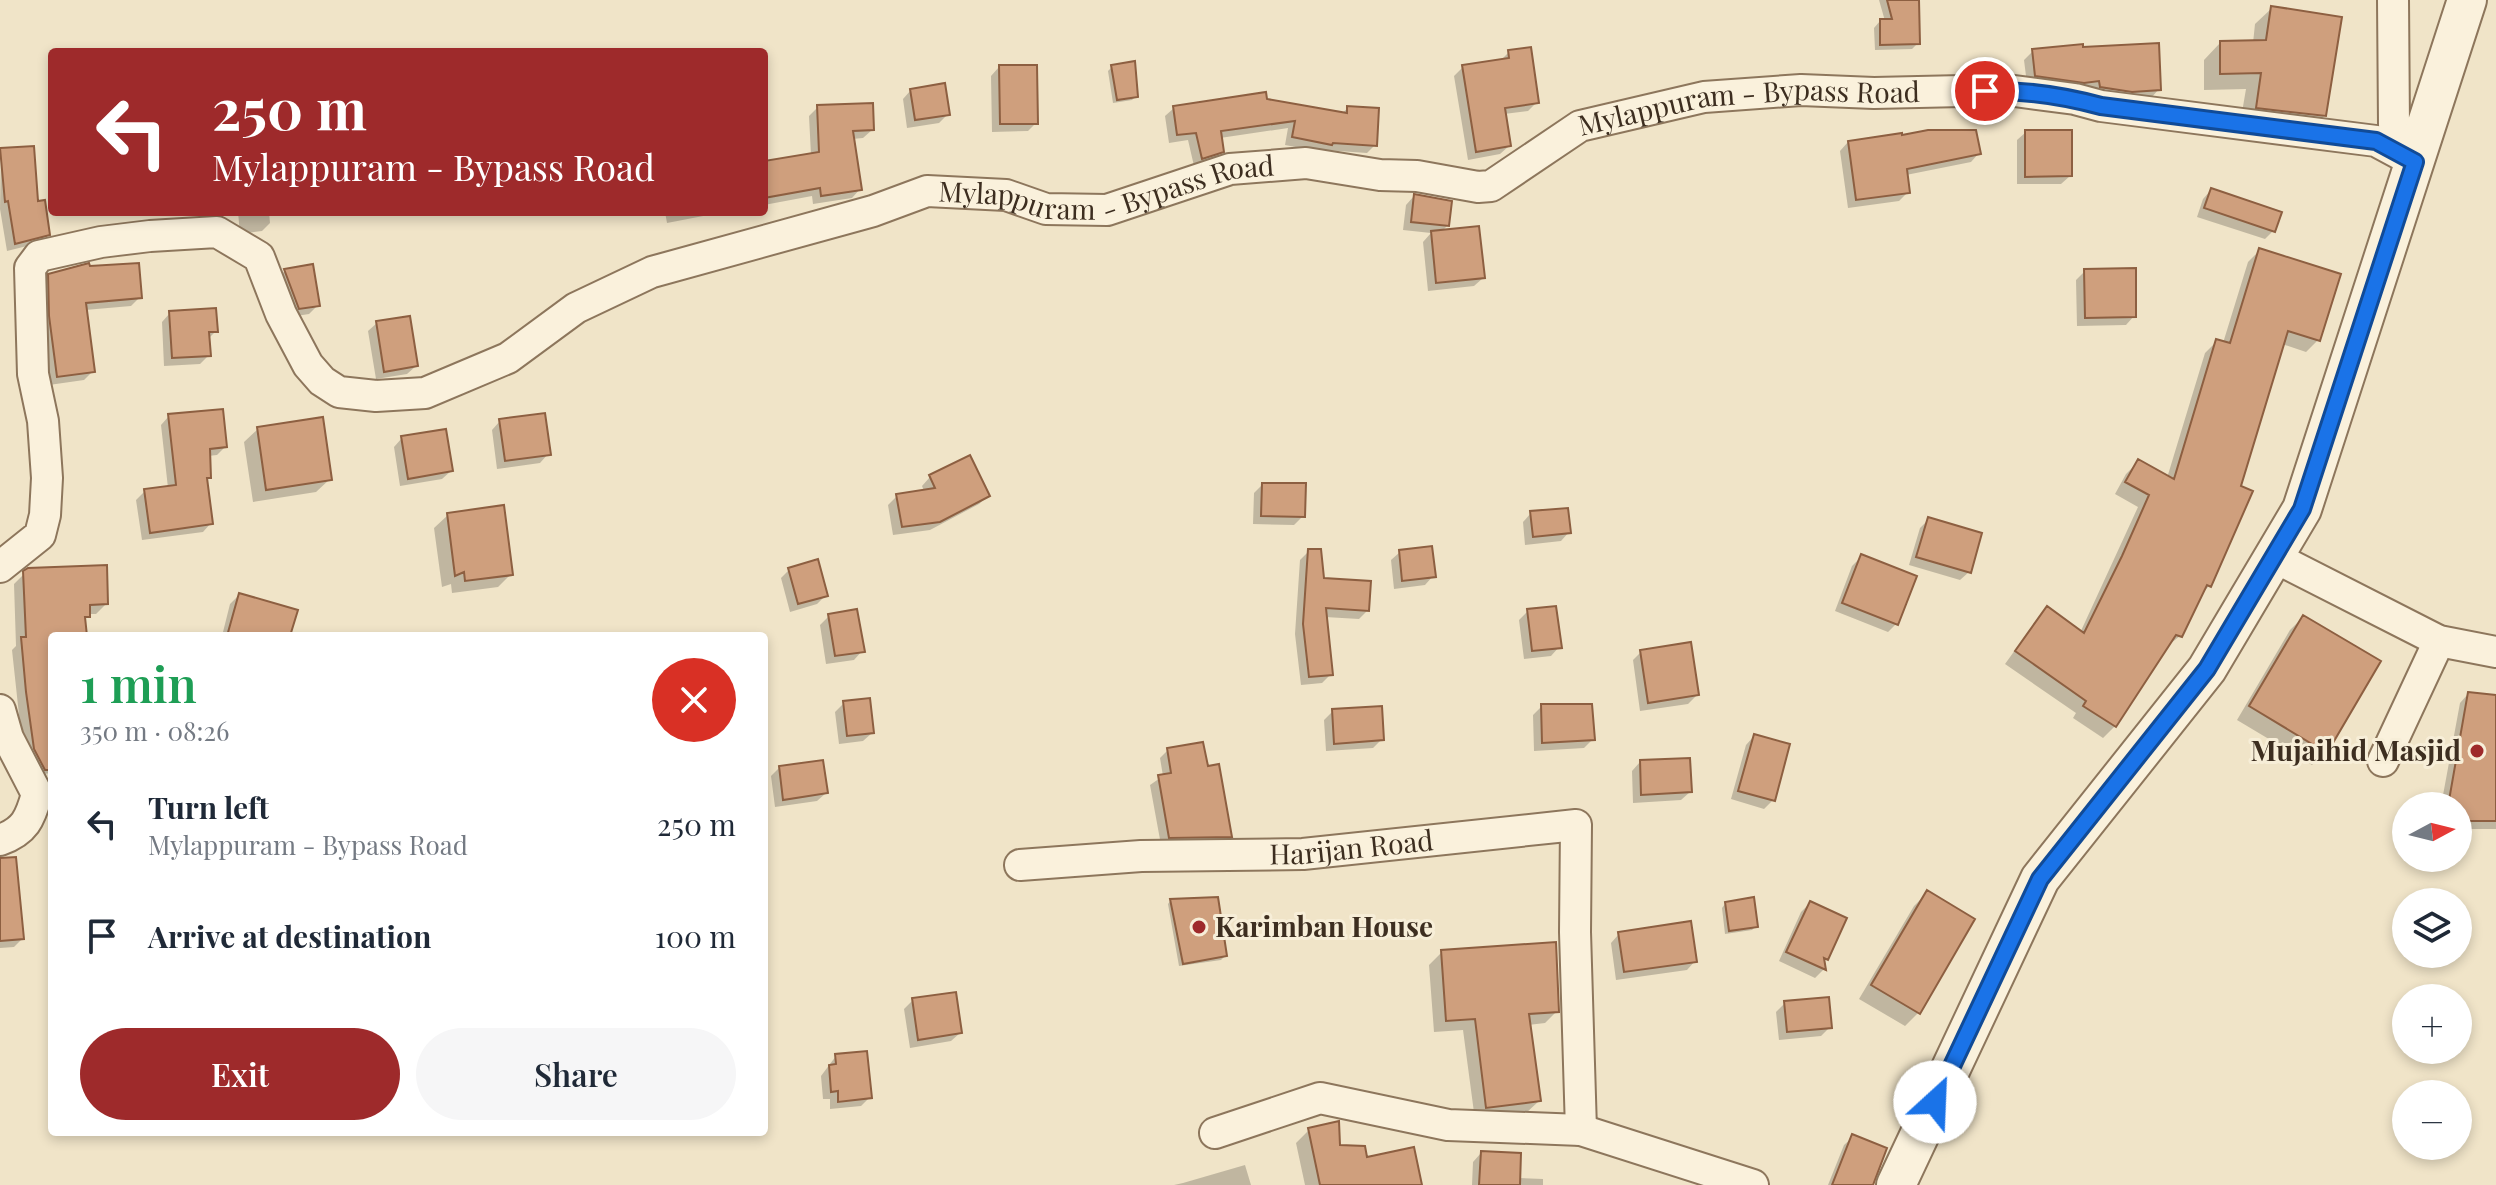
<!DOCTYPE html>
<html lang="en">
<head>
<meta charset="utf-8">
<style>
  :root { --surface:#fff; --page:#f6f6f7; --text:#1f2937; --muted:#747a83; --accent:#9e2a2b }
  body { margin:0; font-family:"Playfair Display",serif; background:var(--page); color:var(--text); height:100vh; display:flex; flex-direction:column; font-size:30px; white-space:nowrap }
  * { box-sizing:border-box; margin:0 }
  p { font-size:26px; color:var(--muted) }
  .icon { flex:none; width:44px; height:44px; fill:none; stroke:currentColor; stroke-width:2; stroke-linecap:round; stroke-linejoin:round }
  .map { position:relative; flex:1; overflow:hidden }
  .side { position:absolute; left:48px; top:632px; width:720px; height:504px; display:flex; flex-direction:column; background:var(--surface); border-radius:8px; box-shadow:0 4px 12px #0003 }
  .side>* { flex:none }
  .banner { position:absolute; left:48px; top:48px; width:720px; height:168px; border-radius:8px; box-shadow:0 4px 12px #0003; background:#9e2a2b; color:#fff; overflow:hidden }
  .needle { width:52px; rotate:83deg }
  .tools { position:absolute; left:2392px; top:792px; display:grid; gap:16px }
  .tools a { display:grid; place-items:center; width:80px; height:80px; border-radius:50%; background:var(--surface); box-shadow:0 4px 12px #0003; font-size:40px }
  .pin { position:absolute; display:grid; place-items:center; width:68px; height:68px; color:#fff; margin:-34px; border:4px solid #fff; border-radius:50%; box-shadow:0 2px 8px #0007 }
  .me { position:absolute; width:88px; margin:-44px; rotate:25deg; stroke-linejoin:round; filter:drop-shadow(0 0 6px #0008) }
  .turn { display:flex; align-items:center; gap:28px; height:168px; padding:0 32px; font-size:36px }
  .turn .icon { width:104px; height:104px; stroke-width:2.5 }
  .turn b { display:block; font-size:56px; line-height:68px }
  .round { display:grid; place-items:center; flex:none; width:84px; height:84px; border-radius:42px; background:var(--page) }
  .headline { display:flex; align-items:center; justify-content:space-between; height:136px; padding:0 32px }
  h1 { font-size:48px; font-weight:600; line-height:60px; color:#1e9e55 }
  .button { display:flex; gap:16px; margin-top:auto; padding:16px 32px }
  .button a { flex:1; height:92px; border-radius:48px; background:var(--accent); color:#fff; font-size:32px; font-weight:600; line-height:92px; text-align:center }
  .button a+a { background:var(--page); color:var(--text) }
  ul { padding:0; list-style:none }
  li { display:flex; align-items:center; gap:24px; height:112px; padding:0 32px }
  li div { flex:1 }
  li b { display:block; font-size:30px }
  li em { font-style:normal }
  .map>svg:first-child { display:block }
  .shadow { fill:#0003 }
  .building { fill:#cf9f7d; stroke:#8d5f41; stroke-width:2 }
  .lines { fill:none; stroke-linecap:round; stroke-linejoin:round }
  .minor-casing { stroke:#8d765c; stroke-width:34 }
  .tertiary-casing { stroke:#8d765c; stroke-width:42 }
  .minor { stroke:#faf1dc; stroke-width:30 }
  .tertiary { stroke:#faf1dc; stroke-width:38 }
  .route-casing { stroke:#114b97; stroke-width:20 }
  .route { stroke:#1a73e8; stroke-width:14 }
  .poi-dot { fill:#9e2a2b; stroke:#f7eed8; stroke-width:3 }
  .labels { text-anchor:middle; stroke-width:6; stroke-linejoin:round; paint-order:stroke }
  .street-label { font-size:28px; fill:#3d2e20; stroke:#f7eed8 }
  .poi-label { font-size:28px; font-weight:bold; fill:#3d2e20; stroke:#f7eed8; text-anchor:end }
</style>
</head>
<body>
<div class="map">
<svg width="2496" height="1185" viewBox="0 0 2496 1185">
  <rect width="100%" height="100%" fill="#f0e4c8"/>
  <!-- shadow -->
  <path class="shadow" d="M1879,0h38l1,43 -6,6 -37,1 -1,-22 6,-7h5z
    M2272,8l52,108 -16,16 -68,-8 6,-35 -42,1v-30l16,-17h33l2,-19z
    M2081,49l78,40 -8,9 -29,2 -95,-16 -3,-24 9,-9z
    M1509,52l28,50 -9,9 -24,3 5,32 -9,8 -32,6 -14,-84 9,-9 37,-6z
    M999,67l37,56 -8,8 -36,1 -1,-56z
    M1112,67l24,29 -4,4 -19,3 -5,-32z
    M911,90l37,24 -9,9 -32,5 -4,-29z
    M818,107l54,23 -9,8 -11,1 8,50 -8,9 -39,6 -1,-8 -48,9v-43l47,-7 -2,-39z
    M1174,108l167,6 7,-6 27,37 -8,8 -43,-3 -2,2 -37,-7 3,-17 -68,10 2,13 -8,9 -20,6 -6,-26 -19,3 -4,-27z
    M2026,132l44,44 -9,8h-44v-44z
    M1848,142l131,11 -8,9 -65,13 2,17 -9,9 -51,7 -8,-57z
    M1,150l47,84 -9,9 -32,8 -7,-42z
    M2211,190l62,41 -8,8 -68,-22 6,-18z
    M1414,196l34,29 -7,7 42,46 -9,8 -46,5 -5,-49 8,-9 -28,-3 3,-25z
    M238,212h31l1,11 -8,8 -22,3z
    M665,212h59l-57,11z
    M2260,250l58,90 -12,12 -24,-8 -73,242 -9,10 -20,40 -14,11 -51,79 -12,12 -30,-20 3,-5 -71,-49 31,-43 11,-12 33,24 58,-126 -23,-13 11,-20 12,-12 29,16 38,-125 12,-12 6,2 25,-81z
    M285,271l33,34 -9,9 -19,3 -14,-38z
    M2085,271l49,45 -8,9 -49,1 -1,-46z
    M49,276l90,22 -8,8 -46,4 8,61 -9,9 -35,5 -9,-101z
    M170,313l46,18 -8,8 1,16 -9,9 -36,2 -2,-44z
    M377,323l39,43 -9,8 -31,5 -8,-48z
    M169,416l56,31 -8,8 -9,1 1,21 -4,3 6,43 -8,9 -61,8 -6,-40 9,-9 23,-3 -7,-63z
    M500,421l48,33 -8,9 -43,6 -5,-39z
    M258,429l72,50 -14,13 -63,10 -9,-60z
    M402,438l49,33 -9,8 -42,7 -6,-39z
    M930,477l58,19 -9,8 -49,26 -37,5 -5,-30 9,-9 27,-5 -2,-5z
    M1262,485l41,31 -9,9 -41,-1 1,-31z
    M1531,513l38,19 -8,9 -36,4 -2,-23z
    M448,515l63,59 -13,13 -46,6 -1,-9 -9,3 -8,-59z
    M1929,519l40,53 -9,8 -51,-15 11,-37z
    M1309,551l13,29 45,31 -8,8 -34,-2 6,57 -9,9 -21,2 -6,-51 5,-74z
    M1400,552l33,24 -8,9 -31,4 -3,-29z
    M1861,557l36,66 -9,9 -53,-21 17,-45z
    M28,570l78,34 -10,10h-8l-5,7 2,15h-33v137l-20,2 -8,-14 -12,-111 4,-4 -2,-62z
    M789,570l37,25 -9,9 -27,8 -9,-34z
    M239,595l49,41h-66l8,-32z
    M1528,611l31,36 -8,9 -27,3 -5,-39z
    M829,616l33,35 -8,9 -28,4 -6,-39z
    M2303,617l22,134 -13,14 -75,-45 53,-90z
    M1641,652l56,43 -9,9 -48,7 -7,-51z
    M2468,694l28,3v132h-38v-23h-17l19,-103z
    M844,703l28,30 -9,8 -24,3 -4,-32z
    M1542,706l50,34 -8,8 -50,3 -1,-36z
    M1333,711l49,28 -9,9 -47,3 -2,-31z
    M1754,736l19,64 -9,9 -33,-10 15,-54z
    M1168,750l38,19 24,67 -8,8 -61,1 -11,-60 13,-9 -3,-18z
    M1640,762l50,30 -9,8 -48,3 -1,-32z
    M779,768l47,25 -9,8 -42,6 -4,-31z
    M1927,893l-9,120 -13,13 -46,-27 55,-93z
    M1171,900l54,56 -4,4 -42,6 -11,-62z
    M0,903l22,36 -8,8 -14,1z
    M1810,903l16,56 -3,3 1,7 -9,9 -36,-17 22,-49z
    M1725,904l31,22 -4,4 -27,4 -3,-26z
    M1619,934l76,27 -8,9 -71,10 -5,-37z
    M1442,952l115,59 -12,12 -17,2 11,76 -13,12 -51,7 -12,-90 -29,2 -5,-67z
    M913,1000l47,33 -9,8 -41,7 -6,-39z
    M1785,1003l45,24 -9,9 -42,4 -3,-28z
    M836,1056l34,41 -9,9 -31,3v-10h-7l-2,-23z
    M1309,1130l29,17 81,38h-114l-9,-42z
    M1853,1137l18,48h-43l16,-40z
    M1481,1153l37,25 25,1v6h-71l1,-23z
    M1245,1165l6,20h-77l9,-2z"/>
  <!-- building -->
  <path class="building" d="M1887,0h32l1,44 -40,1v-26h12z
    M2271,6l71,11 -16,99 -70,-8 5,-35 -41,1v-33l46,-1z
    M2159,43l2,47 -29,2 -32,-5 -1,-6 -15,2 -49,-7 -3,-27 51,-5v3z
    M1531,47l8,56 -34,5 6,38 -35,6 -14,-87 47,-7 -1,-8z
    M1135,61l3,36 -21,3 -6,-35z
    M999,65h38l1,59h-38z
    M945,83l5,32 -35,5 -5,-31z
    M1266,92l1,7 80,14v-7l32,2 -2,38 -44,-3 -1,2 -40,-8 3,-16 -74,10 3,21 -22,7 -6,-26 -19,2 -4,-29z
    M873,103l1,27 -21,1 9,59 -41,6 -1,-8 -56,10v-37l55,-9 -2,-47z
    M1928,130h48l5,24 -74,15 3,24 -54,7 -8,-59 54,-8v2z
    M2025,130h47v46l-47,1z
    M34,146l4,55 7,-1 5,35 -35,9 -7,-43 -3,1 -5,-54z
    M2211,188l71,24 -7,20 -71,-24z
    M1414,194l38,7 -3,25 -38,-4z
    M1479,226l6,52 -49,5 -5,-52z
    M2259,248l82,26 -21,67 -32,-10 -47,155 12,5 -42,96 -4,-2 -25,52 -6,-2 -60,92 -33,-21 3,-5 -71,-50 32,-45 37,27 38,-77 27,-61 -24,-13 13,-23 36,20 42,-140 14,4z
    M89,263l1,3 49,-3 3,35 -56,5 9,69 -38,5 -8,-61 -1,-42z
    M313,264l7,42 -21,3 -15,-40z
    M2136,268v49l-51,1 -1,-49z
    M216,308l2,24h-9l2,24 -39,2 -3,-47z
    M410,316l8,50 -34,6 -8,-51z
    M223,409l4,38 -17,2 1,29h-4l6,46 -63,9 -6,-44 32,-4 -8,-71z
    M545,413l6,42 -46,6 -6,-42z
    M323,417l9,63 -66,10 -9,-63z
    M446,429l7,42 -45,8 -7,-43z
    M970,455l20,41 -50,26 -38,5 -6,-33 39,-6 -6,-13z
    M1262,483h44l-1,34 -44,-1z
    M504,505l9,70 -48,6 -1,-9 -9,4 -8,-63z
    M1568,508l3,25 -38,4 -3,-26z
    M1928,517l54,16 -11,40 -55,-16z
    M1432,546l4,31 -34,4 -3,-31z
    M1308,549h13l3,29 47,3 -2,30 -43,-3 7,67 -24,2 -6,-53z
    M1861,554l56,22 -19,49 -56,-22z
    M818,559l10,37 -30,8 -10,-36z
    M107,565l1,39 -18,1v12h-5l2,19h-35v134h-7l-11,-21 -8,-57 -5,-55h5l-3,-66 5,-3z
    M239,593l59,17 -8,26h-63z
    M1556,606l6,42 -30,3 -5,-42z
    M857,609l8,43 -30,4 -7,-42z
    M2303,615l78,46 -54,92 -78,-47z
    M1691,642l8,53 -51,8 -8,-53z
    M2468,692l28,3v126h-38v-15h-10z
    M870,698l4,35 -27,3 -4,-35z
    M1541,704h51l3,36 -53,3z
    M1382,706l2,34 -50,4 -2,-35z
    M1754,734l36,10 -15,57 -37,-10z
    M1203,742l5,24 11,-2 13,73 -63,1 -11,-63 13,-2 -4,-25z
    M1690,758l2,34 -51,3 -1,-35z
    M823,760l5,33 -45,7 -4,-34z
    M16,857l8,82 -24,2v-83z
    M1927,890l48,29 -55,95 -49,-29z
    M1218,897l9,59 -44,8 -13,-65z
    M1754,897l4,30 -29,4 -4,-29z
    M1810,901l37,17 -19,42 -4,-2 2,12 -40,-18z
    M1691,921l6,41 -73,10 -6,-40z
    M1556,942l3,70 -30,2 12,87 -55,7 -11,-89 -29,2 -5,-71z
    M956,992l6,41 -44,7 -6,-42z
    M1829,997l3,31 -45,4 -3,-31z
    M867,1051l5,47 -34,4v-11l-7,1 -2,-27 7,-1 -1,-10z
    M1339,1121l1,24 25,1 2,11 47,-10 8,38h-102l-12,-57z
    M1852,1134l35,14 -14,37h-41z
    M1481,1151l40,2 -1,32h-41z"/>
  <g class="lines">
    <defs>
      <g id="minor">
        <path d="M2393,0l1,125 26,19"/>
        <path d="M2274,557l165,84 57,11"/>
        <path id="s1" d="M0,567l40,-32 5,-20 2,-37 -4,-57 -10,-47 -3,-106 9,-12 62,-14 49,-6 67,-4 42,25 22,57 27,51 14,16 17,11 37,4 49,-3 83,-35 68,-50 76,-36 221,-61 54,-20 79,4 40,14 61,1 123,-41 76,-6 74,12 37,1 61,11 13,-1 89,-60 124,-29 97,-7 73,3 133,-3 68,9 26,7 275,35 39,21"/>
        <path d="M0,710l8,28 29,56c-7,25 -12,37 -37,46"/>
        <path d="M2383,761l56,-120"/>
        <path id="s2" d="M1020,865l121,-9 162,-2 273,-29 -1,107 6,198"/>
        <path d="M1215,1133l105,-35 128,27 133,5 172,55"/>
      </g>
      <path id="tertiary" d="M1896,1185l144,-306 167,-210 95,-160 165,-509"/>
    </defs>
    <!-- minor casing -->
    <use href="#minor" class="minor-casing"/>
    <!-- tertiary casing -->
    <use href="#tertiary" class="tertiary-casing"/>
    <!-- minor -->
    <use href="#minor" class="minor"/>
    <!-- tertiary -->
    <use href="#tertiary" class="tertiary"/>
  </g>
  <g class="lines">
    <defs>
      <path id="route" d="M1935,1102l105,-223 167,-210 95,-160 113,-347 -39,-21 -275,-35c-37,-10 -77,-16 -116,-15"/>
    </defs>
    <!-- route casing -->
    <use href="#route" class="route-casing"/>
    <!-- route -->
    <use href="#route" class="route"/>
  </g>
  <!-- markers -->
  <g class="poi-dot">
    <circle cx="2477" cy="751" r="8"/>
    <circle cx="1199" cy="927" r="8"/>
  </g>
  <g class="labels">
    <!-- street labels -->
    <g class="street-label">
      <text dy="10" stroke="none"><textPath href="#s1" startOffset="2210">Mylappuram - Bypass Road</textPath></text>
      <text dy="10" stroke="none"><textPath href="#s1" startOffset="1540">Mylappuram - Bypass Road</textPath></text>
      <text dy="10" stroke="none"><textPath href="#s2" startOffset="332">Harijan Road</textPath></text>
    </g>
    <!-- poi labels -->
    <g class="poi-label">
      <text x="2461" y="761">Mujaihid Masjid</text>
      <text x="1215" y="937" text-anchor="start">Karimban House</text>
    </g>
  </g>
</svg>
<div class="tools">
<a><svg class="needle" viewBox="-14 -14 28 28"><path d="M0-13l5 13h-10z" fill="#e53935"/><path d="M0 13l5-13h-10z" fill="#747a83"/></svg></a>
<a><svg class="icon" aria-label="layers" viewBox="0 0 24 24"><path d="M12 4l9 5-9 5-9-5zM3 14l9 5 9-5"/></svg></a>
<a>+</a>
<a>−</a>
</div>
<div class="pin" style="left:1985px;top:91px;background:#d93025"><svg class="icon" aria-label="arrive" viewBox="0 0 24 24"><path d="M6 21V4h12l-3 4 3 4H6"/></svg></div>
<svg class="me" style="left:1935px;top:1102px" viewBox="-20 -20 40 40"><circle r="19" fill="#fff"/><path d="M0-13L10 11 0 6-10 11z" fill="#1a73e8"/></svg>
<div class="banner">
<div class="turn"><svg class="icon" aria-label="left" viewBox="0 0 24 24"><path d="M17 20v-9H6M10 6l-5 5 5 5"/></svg><div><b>250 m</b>Mylappuram - Bypass Road</div></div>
</div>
<section class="side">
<div class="headline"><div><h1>1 min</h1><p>350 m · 08:26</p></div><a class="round" style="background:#d93025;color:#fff"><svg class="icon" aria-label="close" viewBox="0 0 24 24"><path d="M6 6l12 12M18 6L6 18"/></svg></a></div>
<ul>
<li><svg class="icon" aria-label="left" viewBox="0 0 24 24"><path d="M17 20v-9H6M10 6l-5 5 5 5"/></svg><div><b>Turn left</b><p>Mylappuram - Bypass Road</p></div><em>250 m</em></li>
<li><svg class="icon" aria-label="arrive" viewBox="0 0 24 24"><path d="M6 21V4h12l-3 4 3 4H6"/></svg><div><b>Arrive at destination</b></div><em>100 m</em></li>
</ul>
<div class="button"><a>Exit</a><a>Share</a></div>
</section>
</div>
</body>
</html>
